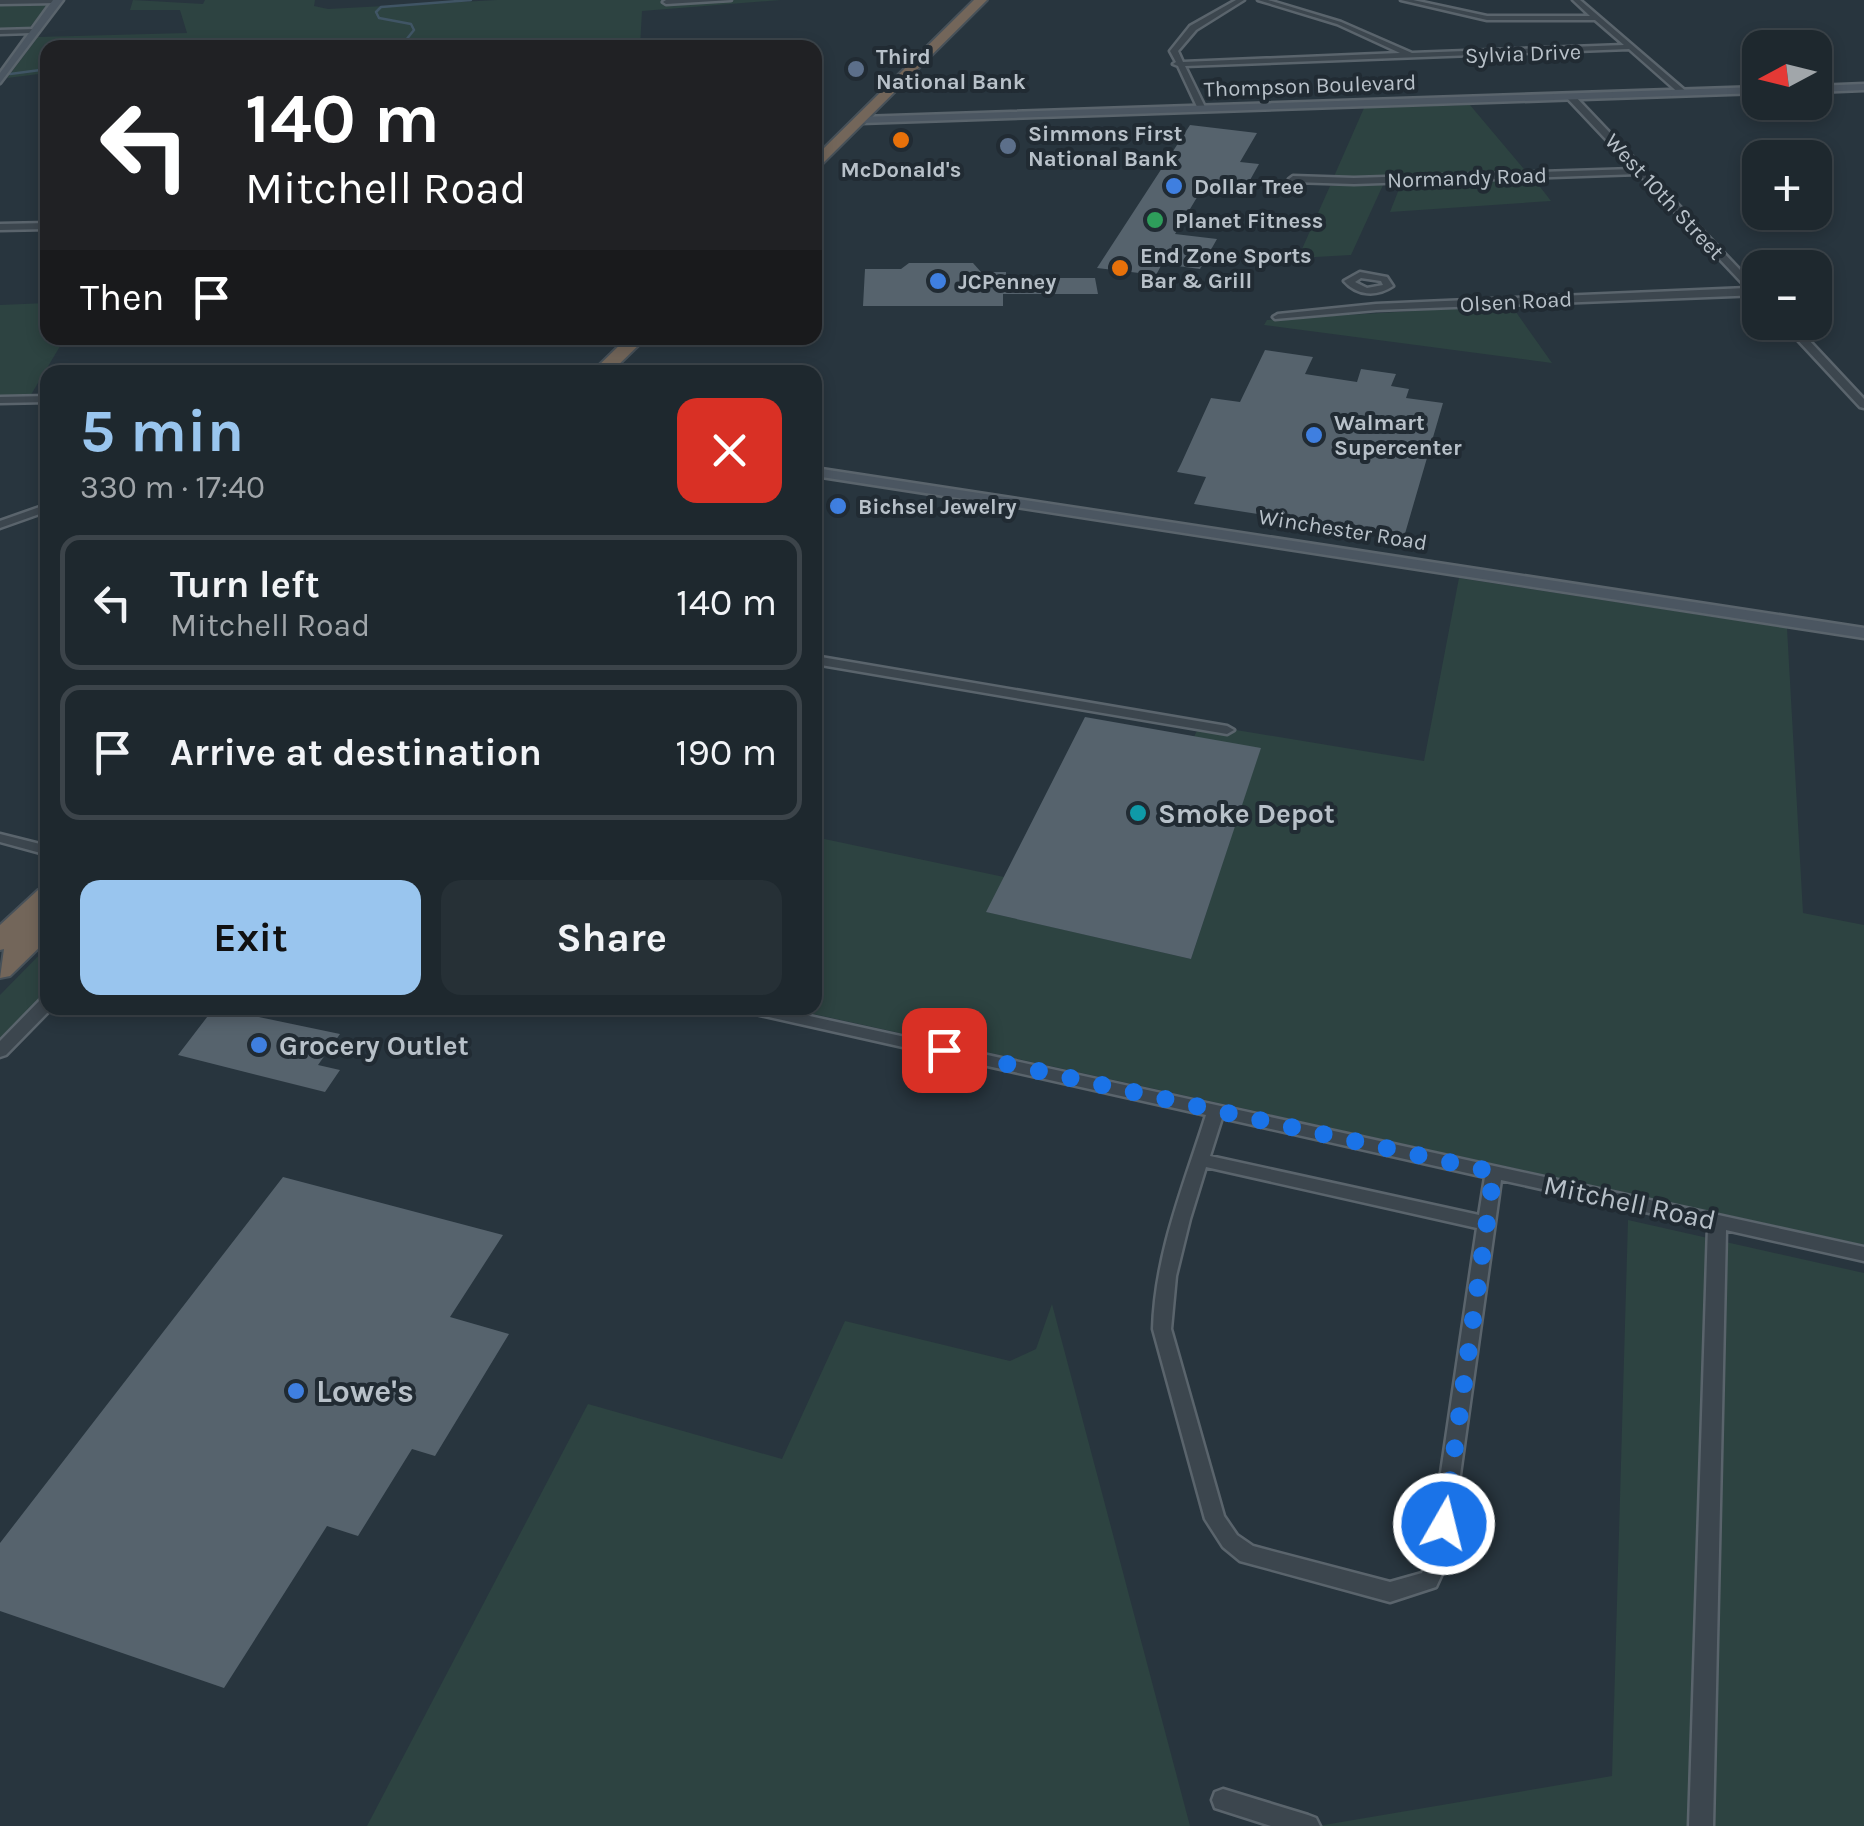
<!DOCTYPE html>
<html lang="en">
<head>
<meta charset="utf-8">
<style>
  :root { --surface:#1e282e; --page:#263036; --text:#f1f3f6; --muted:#a1a6aa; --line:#3c444a; --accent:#99c5ee }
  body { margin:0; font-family:Karla,sans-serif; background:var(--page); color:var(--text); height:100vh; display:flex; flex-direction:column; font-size:38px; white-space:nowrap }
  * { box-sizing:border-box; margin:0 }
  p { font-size:32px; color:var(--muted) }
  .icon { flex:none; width:55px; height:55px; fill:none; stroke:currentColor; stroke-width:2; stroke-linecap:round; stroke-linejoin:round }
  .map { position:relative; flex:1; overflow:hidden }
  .drawer { position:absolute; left:40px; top:365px; width:782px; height:650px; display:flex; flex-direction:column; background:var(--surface); border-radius:20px; box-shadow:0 5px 15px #0003,0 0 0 2px var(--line) }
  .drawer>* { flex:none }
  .hud { position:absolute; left:40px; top:40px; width:782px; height:305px; border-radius:20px; box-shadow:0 5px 15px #0003,0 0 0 2px var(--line); background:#202124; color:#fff; overflow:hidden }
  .needle { width:65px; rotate:263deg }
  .tools { position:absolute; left:1742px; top:30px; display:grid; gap:20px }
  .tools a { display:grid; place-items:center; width:90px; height:90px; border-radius:20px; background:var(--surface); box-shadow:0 5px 15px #0003,0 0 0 2px var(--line); font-size:50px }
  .pin { position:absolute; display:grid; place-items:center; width:85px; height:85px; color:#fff; margin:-42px; border-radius:20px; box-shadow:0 5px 15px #0006 }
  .me { position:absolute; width:110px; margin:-55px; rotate:8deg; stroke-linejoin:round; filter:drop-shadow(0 0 8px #0008) }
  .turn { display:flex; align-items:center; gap:35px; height:210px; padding:0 40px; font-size:45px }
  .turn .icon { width:130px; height:130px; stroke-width:2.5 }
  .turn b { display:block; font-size:70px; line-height:85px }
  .then { display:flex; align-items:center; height:95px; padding:0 40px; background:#0003; gap:20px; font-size:38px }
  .round { display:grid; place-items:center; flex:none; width:105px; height:105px; border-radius:20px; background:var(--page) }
  .summary { display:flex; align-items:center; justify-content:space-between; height:170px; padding:0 40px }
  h1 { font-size:60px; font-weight:700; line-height:75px; color:var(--accent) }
  .button { display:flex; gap:20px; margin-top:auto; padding:20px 40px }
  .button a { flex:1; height:115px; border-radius:20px; background:var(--accent); color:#111; font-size:40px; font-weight:700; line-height:115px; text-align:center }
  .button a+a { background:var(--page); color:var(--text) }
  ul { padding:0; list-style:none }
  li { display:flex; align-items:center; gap:30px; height:135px; margin:0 20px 15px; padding:0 20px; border:5px solid var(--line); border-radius:20px }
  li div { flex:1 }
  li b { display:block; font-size:38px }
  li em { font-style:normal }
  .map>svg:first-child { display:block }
  .green { fill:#2d4341 }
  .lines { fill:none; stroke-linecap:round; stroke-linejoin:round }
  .stream { stroke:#405565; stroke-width:2.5 }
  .building { fill:#56636d }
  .street-casing { stroke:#5a646c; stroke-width:5 }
  .secondary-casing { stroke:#5a646c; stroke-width:5 }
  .highway-casing { stroke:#475159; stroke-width:4 }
  .street { fill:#3c464e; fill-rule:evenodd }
  .secondary { fill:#4b5661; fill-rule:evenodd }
  .highway { fill:#73665a; fill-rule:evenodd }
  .route { stroke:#1a73e8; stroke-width:18; stroke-dasharray:0 32.4 }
  .service-dot { fill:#5c6f8a; stroke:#212b33; stroke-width:4 }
  .food-dot { fill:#e8710a; stroke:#212b33; stroke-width:4 }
  .shop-dot { fill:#3f7fe0; stroke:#212b33; stroke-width:4 }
  .leisure-dot { fill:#2e9e5b; stroke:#212b33; stroke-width:4 }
  .culture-dot { fill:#0f9aa8; stroke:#212b33; stroke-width:4 }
  .labels { text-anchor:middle; stroke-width:8; stroke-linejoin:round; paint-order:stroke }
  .far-street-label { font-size:22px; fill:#b8c1c9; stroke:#212b33 }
  .far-poi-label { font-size:22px; font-weight:bold; fill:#b8c1c9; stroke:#212b33; text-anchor:start }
  .poi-label { font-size:28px; font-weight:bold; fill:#b8c1c9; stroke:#212b33; text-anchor:start }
  .street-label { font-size:28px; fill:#b8c1c9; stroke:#212b33 }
  .near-poi-label { font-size:32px; font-weight:bold; fill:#b8c1c9; stroke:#212b33; text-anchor:start }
</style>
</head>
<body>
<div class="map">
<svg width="1864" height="1826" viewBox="0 0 1864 1826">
  <rect width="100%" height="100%" fill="#28353e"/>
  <!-- green -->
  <path class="green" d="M133,0l70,4 2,-4h110l-1,6 14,3 169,-9h284l-139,11 -2,36 -592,1 -1,25 -40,5 31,-41 149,-4 -7,-23h-50z
    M50,4l-22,25 -28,3v-27z
    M1470,105l59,70 -197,6 32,-73z
    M1534,179l17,22 -161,11 11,-28z
    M1383,185l-32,70 -53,3 32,-72z
    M47,303l1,35h17l-36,60 -29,1v-94z
    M1511,305l41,58 -288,-38 3,-5z
    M1459,578l328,50 16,285 61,12v320l-1078,-237h29v-171l189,40 -17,35 204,47 69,-210 -66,-12 6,-13 224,37z
    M47,947v48l-47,49v-49z
    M1628,1220l236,53v553h-546l294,-50z
    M1052,1304l138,522h-823l221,-422 194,55 63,-138 165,40 26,-12z"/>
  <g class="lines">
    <!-- stream -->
    <path class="stream" d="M384,48l22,-8 8,-10 -3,-6 -32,-6 -3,-6 5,-5 90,-7
      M10,74l38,-5"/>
  </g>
  <!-- building -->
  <path class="building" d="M1190,125l67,8 -17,29 19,2 -14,25 -40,-5 -30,50 42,5 -17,30 -38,-5 -6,11 -59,-7z
    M909,263h64l8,9h25v6h89l3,16h-95v12h-140l2,-37h36z
    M1265,350l48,7 -8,17 52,8 4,-13 35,5 -5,12 18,3 -3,9 37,5 -39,134 -210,-33 12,-27 -29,-5 4,-8 30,-66 29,4z
    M1085,717l176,31 -70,211 -205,-47z
    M214,1008h35l-5,6 96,20 -22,31 22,5 -15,22 -147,-37z
    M283,1177l220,58 -53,82 59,17 -74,122 -23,-7 -54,87 -31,-10 -103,162 -224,-77v-68z"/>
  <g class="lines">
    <defs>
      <path id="street" d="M0,0h61v1l-3,2 -58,1z
        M731,0l-65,4 -3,-2 3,-2z
        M1236,0h8l-48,30 -18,21 5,11 217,-9 -63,-29 -79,-24h10l73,22 71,31 212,-8 -29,-25h-108l-86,-20h12l74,16h103l-17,-16h7l108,93 -7,2 -52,-46 -444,17 21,43 -7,2 -21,-45 -5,-2 3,-2 -6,-11 20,-25z
        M35,29l-3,4 -32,1v-4z
        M1567,94h6l187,197v4l-384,15 -101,9 -2,-2 5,-3 98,-10 371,-16 -108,-114 -285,10 -61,-2 -4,-3 4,-3 61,2 280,-9 -67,-71z
        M48,223v6l-48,1v-6z
        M1360,272l27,5 6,9c-16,11 -36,10 -49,-5zM1361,278l20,3 2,4 -16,3 -12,-6z
        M1781,322h11l72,77v9l-4,-1z
        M48,396v6l-48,1v-6z
        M48,504v7l-48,17v-7z
        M815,656l412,70 7,4 -7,4 -412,-70z
        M0,834l48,12v9l-48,-13z
        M48,997v11h4l-46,47 -6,2v-16l42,-43z
        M743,1008h30l1091,239v14l-138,-31 -13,596h-24l19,-600 -207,-46 -53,381 -12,26 -46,15 -150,-41 -17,-14 -18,-28 -52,-190c2,-75 31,-144 53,-214l-455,-102zM1222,1118l263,59 -6,38 -269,-59zM1206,1167l271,61 -49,333 -6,12 -32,9 -137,-36 -16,-11 -13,-19 -53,-187 5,-53 14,-57z
        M1223,1789l85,26 8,3 4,8h-49l-56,-18 -3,-8 3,-8z"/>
      <path id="secondary" d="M53,0h10l-63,83v-10z
        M1864,84v6l-49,2v-6z
        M1760,87v6l-899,30 -5,-3 5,-3z
        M815,468l1049,160v10l-1049,-162z"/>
      <path id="highway" d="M974,0h13l-172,171v-14z
        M627,338h19l-35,34h-19z
        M48,887v52l-38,37 -10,2 4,-29 -4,1v-25l38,-35z"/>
    </defs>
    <!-- street casing -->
    <use href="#street" class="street-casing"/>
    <!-- secondary casing -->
    <use href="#secondary" class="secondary-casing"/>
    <!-- highway casing -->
    <use href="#highway" class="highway-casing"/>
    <!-- street -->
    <use href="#street" class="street"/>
    <!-- secondary -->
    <use href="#secondary" class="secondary"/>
    <!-- highway -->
    <use href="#highway" class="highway"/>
  </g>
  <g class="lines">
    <!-- route -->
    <path class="route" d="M944,1050l550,122 -50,352"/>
  </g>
  <!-- markers -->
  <g class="service-dot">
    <circle cx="856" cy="69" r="10"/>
    <circle cx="1008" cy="146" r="10"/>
  </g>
  <g class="food-dot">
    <circle cx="901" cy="140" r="10"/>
    <circle cx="1120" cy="268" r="10"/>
  </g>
  <g class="shop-dot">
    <circle cx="1174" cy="186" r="10"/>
    <circle cx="938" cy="281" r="10"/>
    <circle cx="1314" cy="435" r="10"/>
    <circle cx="838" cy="506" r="10"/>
    <circle cx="259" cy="1045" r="10"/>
    <circle cx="296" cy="1391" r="10"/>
  </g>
  <circle class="leisure-dot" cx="1155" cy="220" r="10"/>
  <circle class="culture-dot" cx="1138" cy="813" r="10"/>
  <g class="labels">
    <!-- far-street labels -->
    <g class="far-street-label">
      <text transform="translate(1523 53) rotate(-2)" y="8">Sylvia Drive</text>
      <text transform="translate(1310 85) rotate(-2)" y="8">Thompson Boulevard</text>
      <text transform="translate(1467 177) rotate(-2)" y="8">Normandy Road</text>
      <text transform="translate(1665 196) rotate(47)" y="8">West 10th Street</text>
      <text transform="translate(1516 301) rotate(-3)" y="8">Olsen Road</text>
      <text transform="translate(1343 529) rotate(9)" y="8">Winchester Road</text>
    </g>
    <!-- far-poi labels -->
    <g class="far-poi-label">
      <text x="876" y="64">Third<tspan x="876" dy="25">National Bank</tspan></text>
      <text x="1028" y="141">Simmons First<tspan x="1028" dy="25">National Bank</tspan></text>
      <text x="901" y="177" text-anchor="middle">McDonald's</text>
      <text x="1194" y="194">Dollar Tree</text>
      <text x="1175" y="228">Planet Fitness</text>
      <text x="1140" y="263">End Zone Sports<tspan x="1140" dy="25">Bar &amp; Grill</tspan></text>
      <text x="958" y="289">JCPenney</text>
      <text x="1334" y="430">Walmart<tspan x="1334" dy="25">Supercenter</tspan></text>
      <text x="858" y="514">Bichsel Jewelry</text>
    </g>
    <!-- poi labels -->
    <g class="poi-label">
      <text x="1158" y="823">Smoke Depot</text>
      <text x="279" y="1055">Grocery Outlet</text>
    </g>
    <!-- street labels -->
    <g class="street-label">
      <text transform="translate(1630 1202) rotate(12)" y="10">Mitchell Road</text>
    </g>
    <!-- near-poi labels -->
    <g class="near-poi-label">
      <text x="316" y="1402">Lowe's</text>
    </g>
  </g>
</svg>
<div class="tools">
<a><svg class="needle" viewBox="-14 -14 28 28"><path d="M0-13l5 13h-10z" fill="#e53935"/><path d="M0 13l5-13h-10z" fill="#a1a6aa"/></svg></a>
<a>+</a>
<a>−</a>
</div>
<div class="pin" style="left:944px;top:1050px;background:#d93025"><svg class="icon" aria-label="arrive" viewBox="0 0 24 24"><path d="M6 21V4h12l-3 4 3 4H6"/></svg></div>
<svg class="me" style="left:1444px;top:1524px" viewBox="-20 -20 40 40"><circle r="17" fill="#1a73e8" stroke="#fff" stroke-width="3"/><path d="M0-11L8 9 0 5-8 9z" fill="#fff"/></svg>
<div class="hud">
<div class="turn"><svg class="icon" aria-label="left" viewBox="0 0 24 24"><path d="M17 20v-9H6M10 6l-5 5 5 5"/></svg><div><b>140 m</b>Mitchell Road</div></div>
<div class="then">Then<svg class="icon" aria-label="arrive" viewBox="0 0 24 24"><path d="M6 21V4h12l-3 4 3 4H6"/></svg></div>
</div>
<section class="drawer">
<div class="summary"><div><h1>5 min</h1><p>330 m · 17:40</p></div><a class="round" style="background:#d93025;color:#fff"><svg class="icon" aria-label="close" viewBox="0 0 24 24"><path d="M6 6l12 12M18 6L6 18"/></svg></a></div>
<ul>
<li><svg class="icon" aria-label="left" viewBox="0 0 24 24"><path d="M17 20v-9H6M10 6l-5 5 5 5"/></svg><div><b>Turn left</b><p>Mitchell Road</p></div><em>140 m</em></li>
<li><svg class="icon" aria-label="arrive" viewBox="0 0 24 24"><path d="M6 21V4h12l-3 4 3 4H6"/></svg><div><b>Arrive at destination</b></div><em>190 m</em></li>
</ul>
<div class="button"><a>Exit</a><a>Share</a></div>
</section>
</div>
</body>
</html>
